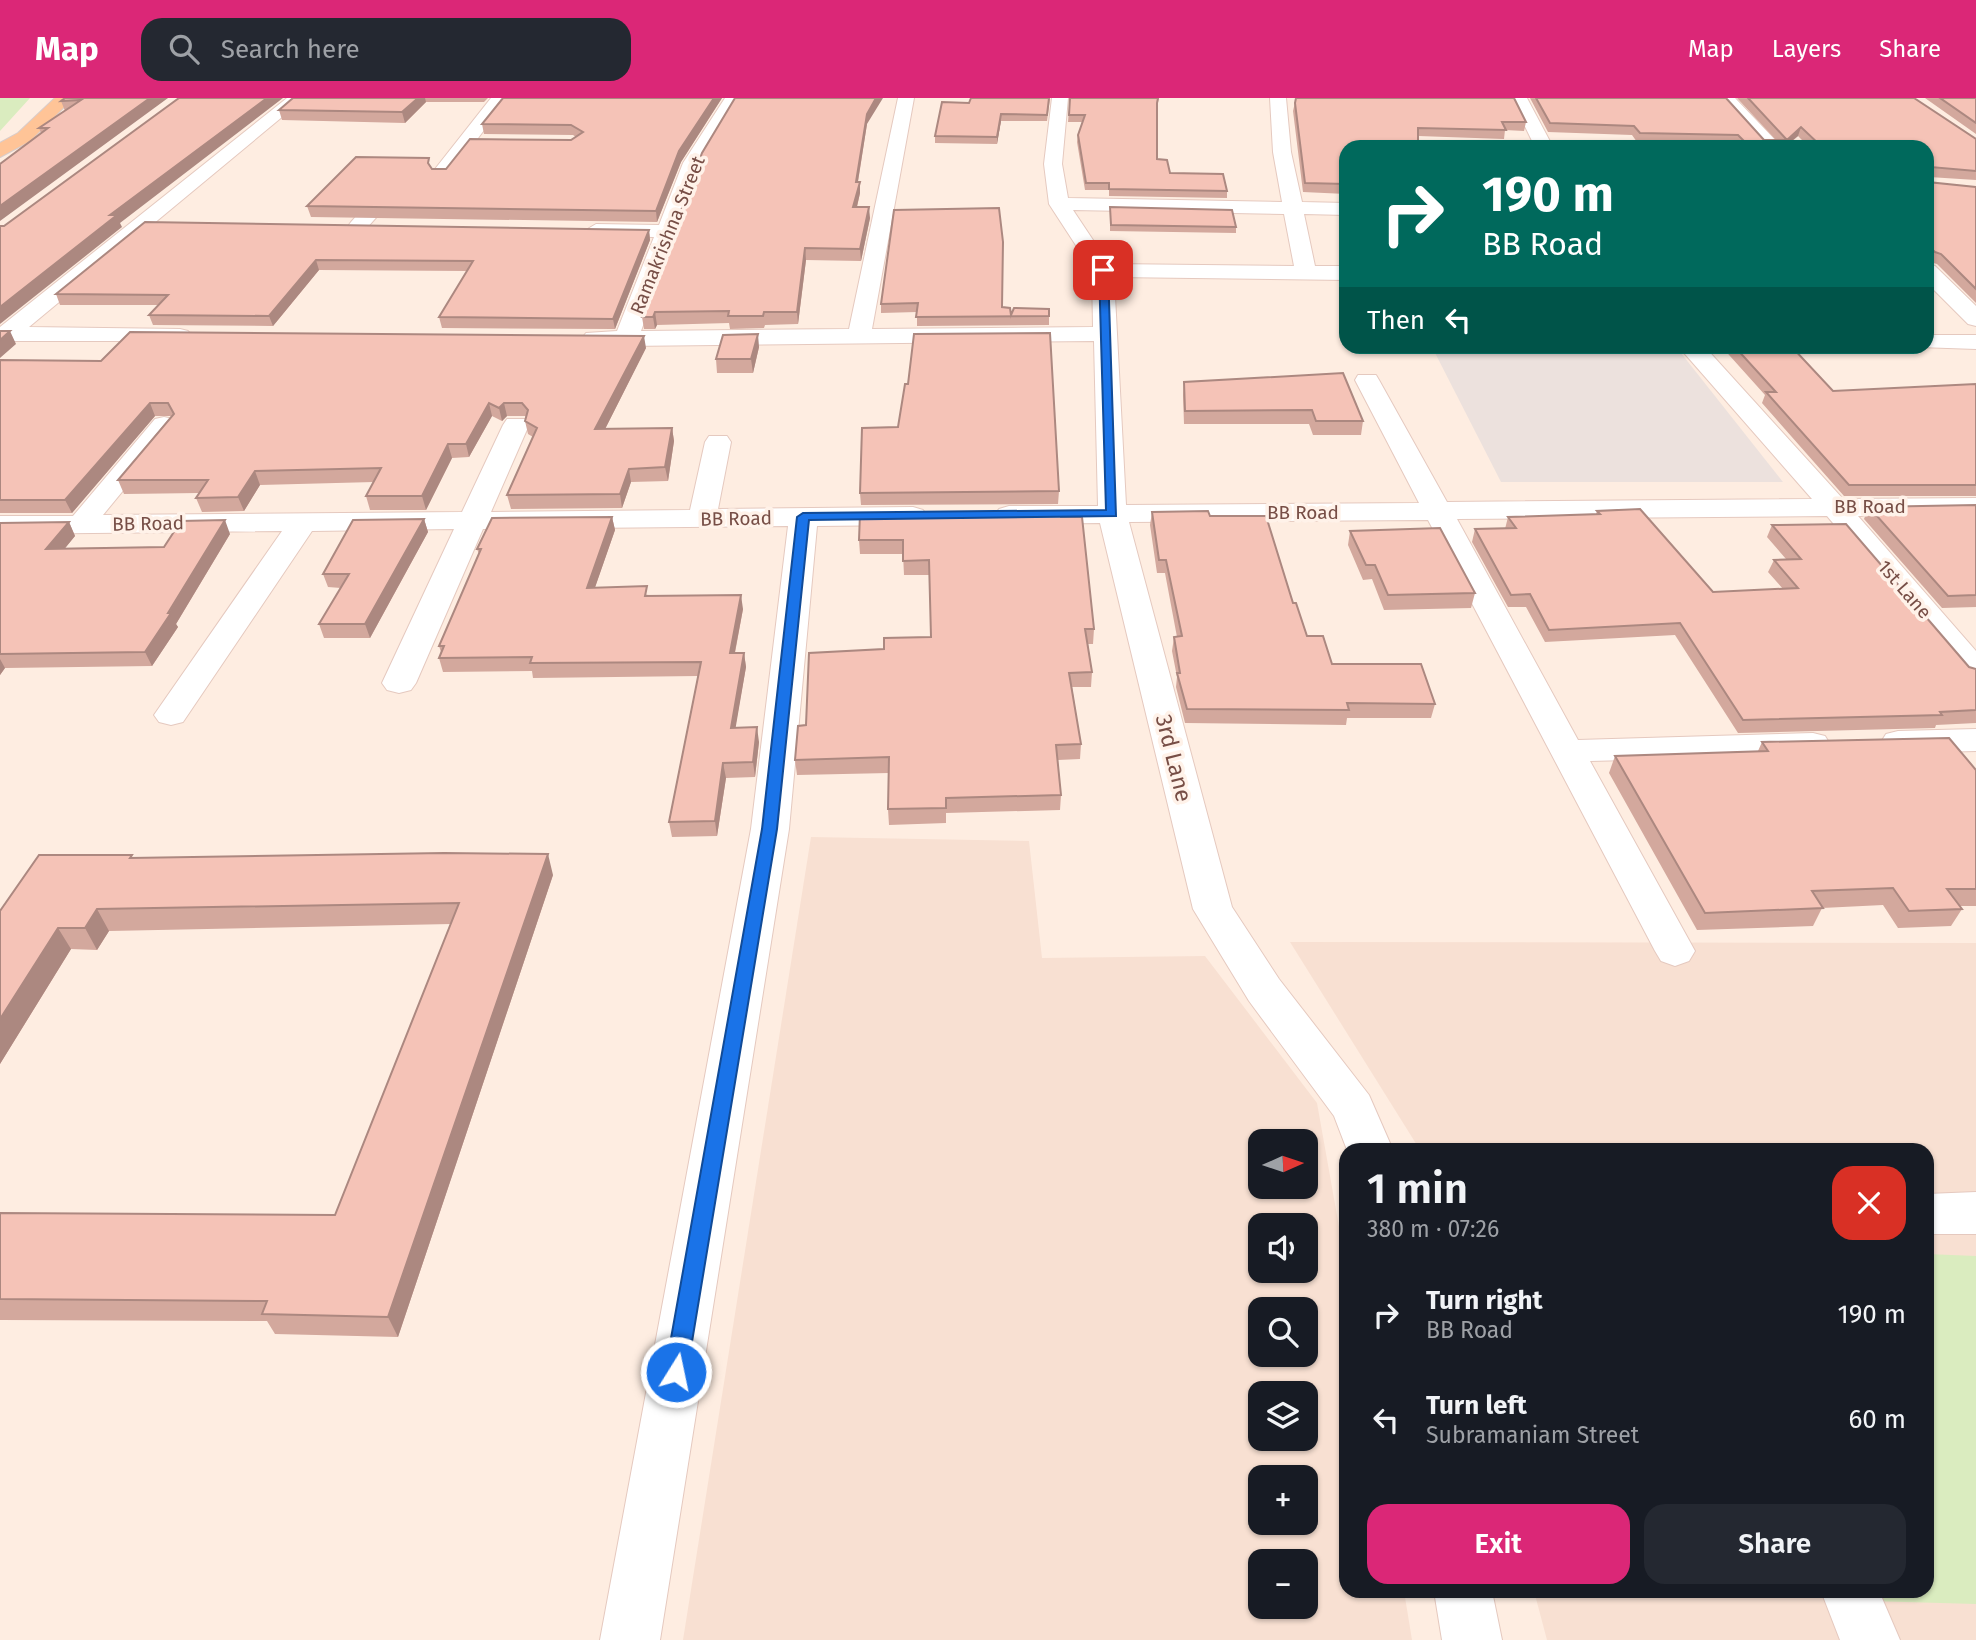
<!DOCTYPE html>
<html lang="en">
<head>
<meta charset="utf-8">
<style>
  :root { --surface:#171b24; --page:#242831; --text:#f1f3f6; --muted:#9ea1a6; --accent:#db2777 }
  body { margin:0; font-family:"Fira Sans",sans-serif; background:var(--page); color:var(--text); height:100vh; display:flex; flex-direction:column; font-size:26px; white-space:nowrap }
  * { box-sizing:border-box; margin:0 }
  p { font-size:23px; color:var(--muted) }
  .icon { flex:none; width:38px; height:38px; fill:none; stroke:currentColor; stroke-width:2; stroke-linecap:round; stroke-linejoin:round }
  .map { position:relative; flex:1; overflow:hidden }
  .details { position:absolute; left:1339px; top:1045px; width:595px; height:455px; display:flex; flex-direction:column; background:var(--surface); border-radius:21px; box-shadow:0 2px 5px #0004 }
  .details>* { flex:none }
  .guide { position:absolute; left:1339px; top:42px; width:595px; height:214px; border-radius:21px; box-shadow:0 2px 5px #0004; background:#00695c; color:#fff; overflow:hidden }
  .needle { width:46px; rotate:87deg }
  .controls { position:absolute; left:1248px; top:1031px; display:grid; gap:14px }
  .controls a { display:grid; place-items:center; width:70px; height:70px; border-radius:14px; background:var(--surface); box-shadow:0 2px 5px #0004; font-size:35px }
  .pin { position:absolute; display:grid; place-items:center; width:60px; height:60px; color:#fff; margin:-30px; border-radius:14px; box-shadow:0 4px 10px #0006 }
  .me { position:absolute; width:77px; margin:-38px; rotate:10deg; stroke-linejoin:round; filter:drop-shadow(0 0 5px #0008) }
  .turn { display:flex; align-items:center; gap:24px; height:147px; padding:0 28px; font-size:32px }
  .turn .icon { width:91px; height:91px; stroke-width:2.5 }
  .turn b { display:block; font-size:49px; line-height:60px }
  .then { display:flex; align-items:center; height:66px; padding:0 28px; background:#0003; gap:14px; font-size:26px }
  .round { display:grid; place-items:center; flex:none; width:74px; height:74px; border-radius:21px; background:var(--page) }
  .head { display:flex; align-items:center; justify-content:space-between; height:119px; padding:0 28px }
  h1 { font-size:42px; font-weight:600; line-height:52px }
  .cta { display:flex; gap:14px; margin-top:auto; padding:14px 28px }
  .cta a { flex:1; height:80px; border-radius:21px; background:var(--accent); color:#fff; font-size:28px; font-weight:600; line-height:80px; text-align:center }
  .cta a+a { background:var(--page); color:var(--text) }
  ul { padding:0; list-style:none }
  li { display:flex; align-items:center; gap:21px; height:105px; padding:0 28px }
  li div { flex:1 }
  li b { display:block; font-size:26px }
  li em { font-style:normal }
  header { display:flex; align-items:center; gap:42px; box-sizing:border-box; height:98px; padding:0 35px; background:var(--accent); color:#fff }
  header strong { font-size:33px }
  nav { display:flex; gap:38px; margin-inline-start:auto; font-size:24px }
  .search { width:490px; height:63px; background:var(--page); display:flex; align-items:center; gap:18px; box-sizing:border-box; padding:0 24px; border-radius:21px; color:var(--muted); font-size:26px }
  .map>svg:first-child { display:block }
  .residential { fill:#f8e0d2; fill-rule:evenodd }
  .industrial { fill:#ece1dd }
  .green { fill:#daecbf }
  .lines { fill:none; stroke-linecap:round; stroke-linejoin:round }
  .minor-casing { stroke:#e5c9bf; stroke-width:2 }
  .major-casing { stroke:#d9cdcb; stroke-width:2 }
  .minor { fill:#fff; fill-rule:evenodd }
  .major { fill:#ffc497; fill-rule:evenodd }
  .wall { fill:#d3a89d }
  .shaded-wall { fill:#ac8880 }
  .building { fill:#f5c3b7; stroke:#ac8880; stroke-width:2 }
  .route { fill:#1a73e8; stroke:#114b97; stroke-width:2 }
  .labels { text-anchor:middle; stroke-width:7; stroke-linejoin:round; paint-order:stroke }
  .far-street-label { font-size:19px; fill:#774e46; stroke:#fff2e9 }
  .street-label { font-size:23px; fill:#774e46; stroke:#fff2e9 }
</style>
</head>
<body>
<header>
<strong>Map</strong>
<div class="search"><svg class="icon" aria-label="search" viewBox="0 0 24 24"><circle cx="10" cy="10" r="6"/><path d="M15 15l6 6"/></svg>Search here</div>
<nav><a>Map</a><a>Layers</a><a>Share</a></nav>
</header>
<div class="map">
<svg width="1976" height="1542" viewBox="0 0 1976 1542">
  <rect width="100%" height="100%" fill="#feede1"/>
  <!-- residential -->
  <path class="residential" d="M811,739l218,4 13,117 163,-2 112,147 29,163v325h58l8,49h-729zM1260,1043h46v45h-46zM1260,1127h46v45h-46zM1260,1211h46v45h-46zM1260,1295h46v45h-46zM1260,1379h46v45h-46zM1260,1463h46v45h-46z
    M1290,844l686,1v697h-429l-13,-49h393v-441h-507z"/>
  <!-- industrial -->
  <path class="industrial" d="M1432,249l245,1 106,134h-282z"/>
  <!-- green -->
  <path class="green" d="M0,0h30l-30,33z
    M1927,1156l49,2v348l-107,-3 -4,-10h62z"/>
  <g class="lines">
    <defs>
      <path id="minor" d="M287,0h18l-276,229 151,2 8,2 4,5 -4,5h-188v-14z
        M491,0h17l-59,79h-14l-2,-4 2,-4z
        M725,0h16l-40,65 -60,168 208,-2 49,-231h16l-42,231 221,-2 -1,-57 -43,-66 -5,-40 8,-66h16l-6,66 6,34 214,4 -9,-50 -3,-54h16l5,54 11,50 44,1v12l-42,-1 11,52h31v14l-232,-3 12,228 293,-2 -64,-123 3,-5h18l3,5 68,122 365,-3 -134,-153h26l139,153 133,-1v16l-118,2 118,135v30l-12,-3 -137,-162 -370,3 121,221 235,-7 12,3 5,8 -5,8 -12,3 -223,6 105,190 -6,10 -14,5 -14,-5 -6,-10 -227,-431 -299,2 103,385 47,72 90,116 24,55h-46l-13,-34 -85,-115 -56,-92 -93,-386 -91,1 -10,-3 -4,-6 4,-6 10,-3h89l-4,-165 -468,5 -40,-3 -4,-5 4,-5 31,-2 37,-94 -58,-1 -10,-6 10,-6 63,1 24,-62zM1073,112l211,4 10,52 -185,-2z
        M1511,0h16l26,49h-18z
        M1718,0h17l47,49h-19z
        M383,94l7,2 3,4 -3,4 -25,28h-14l-3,-4 3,-4 25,-28z
        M1927,166l8,2 41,40v20l-8,-2 -41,-41z
        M1927,237h49v14l-57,-2 8,-1z
        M164,319l9,2 4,6 -74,90 359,-3 41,-87 4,-6h18l4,6 -38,87 199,-2 15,-68 4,-6h18l4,6 -13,67 195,-2 10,3 4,6 -4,6 -10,3 -96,1 -28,303 -129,811h-60l151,-811 37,-303 -305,3 -67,154 -5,7 -12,3 -12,-3 -5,-7 72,-154 -142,2 -129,191 -12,3 -12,-3 -5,-7 128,-184 -282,3v-18h73l82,-97z
        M1976,631v22l-78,2 -12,-3 -5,-8 5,-8 12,-3z
        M1976,1094v42h-49v-40z
        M1434,1493h58l10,49h-60z
        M1821,1493h58l21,49h-60z"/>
      <path id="major" d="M55,0h18l-43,43 -30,16v-14l18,-10z"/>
    </defs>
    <!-- minor casing -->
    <use href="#minor" class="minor-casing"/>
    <!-- major casing -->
    <use href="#major" class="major-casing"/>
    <!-- minor -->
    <use href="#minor" class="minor"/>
    <!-- major -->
    <use href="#major" class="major"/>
  </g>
  <!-- wall -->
  <path class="wall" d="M168,0l-127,35 -2,-5 26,-17 -4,-10z
    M293,0h195l-4,4h-58l-21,21 -123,-3 -3,-10z
    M503,0h219l-41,64 -24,60 -346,-5 -4,-11 125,-38 14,1 125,-29 5,-3 -3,-2 -89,-1 -2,-10z
    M971,0h79l-3,23h-46l-4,23 -62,-1v-7l34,-33z
    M1070,0h89l-2,9v52l13,14 57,18v7l-118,-2v-6h-24l-8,-48 1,-7 4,-13h-14z
    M1296,0l230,24 -2,9 -19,-1 -1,9 -86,-3 -72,11v47l-43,-2 -10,-81z
    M1530,0h196l38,42h12l-39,-42h177l62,41v41l-47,-3 -1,5 48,5v116l-39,-39 -7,-2 -3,-3v-112h-118l-11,-11 -12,11h-48l-3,-3 -98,-2 -5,-7 -84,-3z
    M1925,0h51v36z
    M867,26l-9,58h2v11l-3,14 13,11 -9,43 -55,-1 -8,64 -33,1 -1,3 -34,1 -1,-6 -72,2 -2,4h-11l-2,-12z
    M1110,109l126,20v6l-126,-2z
    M999,110l3,99 9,8 38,-6v16l-132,1v-14l-36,1v-9z
    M145,124l504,8 1,10 -35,89 -173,-1 -3,-11 28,-46 -148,-1 -46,56 -120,-1 -4,-10 9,-10h-98l-4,-11z
    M1721,248h70l42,45 143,-7v112h-132l-82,-93 3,-8z
    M759,249l-6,26h-36l-1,-14z
    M646,250l-41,81 67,-1 2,13 -6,40 -37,1 -9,26 -111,1 -4,-14 26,-58 -5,-3 -3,-13 1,-4 -1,-1h-18l-5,5 -10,-5 -23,41 -17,1 -26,52h-56l-4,-14 8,-14 -114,3 -16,26 -42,1 -6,-14 3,-5 -75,1 -6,-14 53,-64h-16l-83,97h-72v-153l101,1z
    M1184,284l179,39 -2,14h-48l-4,-11h-125l-1,-29z
    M1059,393l-1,13 -197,1 -1,-12z
    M1976,407v102l-34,1 -78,-89 5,-12z
    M1597,413l116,81 70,-3 -15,-17 6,-12 12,-1 -19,-22 5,-12 197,142 7,2v54l-40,2 -1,3 -197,5 -63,-98 -130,7 -19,-35h-18l-36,-65 3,-13h30l3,-12 88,-3z
    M1152,414l58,4 83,87 14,33 25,28 103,40 -4,14h-84l-1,7 -161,-2 -9,-36 1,-10 -5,-26 2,-14h3l-12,-64h-8l-7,-48z
    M612,419l3,13 -20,57 148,22 -8,44h9l2,14 -11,61 24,14 -4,35 -29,1 -9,58 -45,1 -3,-15 29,-146 -165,2 -1,-7 -89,1 -4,-14 2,-6 -2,-6 40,-92 -2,-5z
    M1061,419l33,112 -1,15h-5l4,28 -1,15h-19l9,57 -1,15 -22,1 3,35 -1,15 -114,3v10l-57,2 -1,-16 1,-36 -92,2 -2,-15 11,-35 78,-76 47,-12 -1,-62h-26l-1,-21h-43l-1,-14z
    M424,421l4,13 -58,106h-46l-5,-14 22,-36 -13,-1 -5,-13z
    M69,424l6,14 -10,12 99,-1 66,-13 -54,90 2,3 -26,39 -147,2 -5,7v-152z
    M1350,433l125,62 -4,15 -87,2 -12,-31 -9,1 -15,-35z
    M1762,644l214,28v136h-16l2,3 -11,17 -53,2 -15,-23 -61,3 -9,18 -116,4 -88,-157 6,-17 143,-5z
    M134,760l419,17 -155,462 -123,-3 -8,-13 -267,-1v-107l335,2 116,-291 -342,7 -12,19 -26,-1 -71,115v-153z"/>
  <!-- shaded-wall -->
  <path class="shaded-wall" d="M150,0h18l-168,123v-15z
    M267,0h16l-163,125 2,4 -122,97v-17l110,-92z
    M418,0h7l1,4 -21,21 -3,-11z
    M714,0h8l-41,64 -24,60 -1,-11 23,-60z
    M876,0h7l-16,26 -11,69v-11l11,-68z
    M1001,16v7l-4,23v-7z
    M1801,29l-3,9 -14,11 3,-7z
    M860,84v11l-6,26 -1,-12z
    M869,109l1,11 -9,43 -1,-12z
    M649,132l1,10 -35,89 -2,-10z
    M805,150l1,12 -8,64 -1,-12z
    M316,162l3,10 -46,56 -4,-10z
    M655,214l2,13 -2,4 -2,-12z
    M10,233l6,13 -16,14v-18z
    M758,236l1,13 -6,26 -2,-14z
    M644,238l2,12 -48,95 -3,-14z
    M150,305l5,13 -83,97 -7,-13z
    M489,305l3,13 -23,41 -3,-13z
    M504,305l3,13 -5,5 -3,-13z
    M672,330l2,13 -6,40 -3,-14z
    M448,346l4,14 -26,52 -4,-14z
    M629,371l2,13 -9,26 -2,-14z
    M255,373l5,14 -16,26 -6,-14z
    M612,419l3,13 -25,72 -3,-14z
    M424,421l4,13 -58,106 -5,-14z
    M225,422l5,14 -54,90 2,3 -26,39 -7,-14z
    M69,424l6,14 -22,27 -7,-14z
    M741,497l2,14 -11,58 -2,-14z
    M744,555l2,14 -13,76 -2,-15z
    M0,561l5,9 -5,7z
    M757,629l2,15 -4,35 -2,-15z
    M723,665l3,15 -9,58 -2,-15z
    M548,756l5,21 -155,462 -10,-20z
    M97,811l12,22 -12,19 -12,-22z
    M58,830l13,21 -71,115v-45z"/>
  <!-- building -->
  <path class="building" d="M65,0h85l-150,108v-42l48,-36h-9l42,-28 -20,1z
    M179,0h88l-157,117h7l-117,92v-81h4z
    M293,0h125l-16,14 -123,-2z
    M503,0h211l-35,53 -23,60 -349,-5 49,-49 73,1 -1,5 4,6h14l24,-30 101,1 12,-8 -12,-7 -89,-1z
    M735,0h141l-9,16 -11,68h4l-7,25h16l-9,42 -55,-1 -8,64h-33l-1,4h-35l1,-5 -74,1 -2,5h-11l60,-164z
    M971,0h78l-2,17 -46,-1 -4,23 -62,-1 7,-34 27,1z
    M1070,0h88l-1,5v56l10,1 3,13 53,1 4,17 -118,-2v-6h-23l-8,-48 7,-20h-16z
    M1296,0h218l12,24h-24l4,8 -88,-2v19h-72v37l-41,-1 -10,-80z
    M1536,0h190l38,42h23l-8,7h-29l-12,-12 -98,-2 -6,-7 -84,-3z
    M1748,0h166l62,41v32l-45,-4 -3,15 48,5v102l-35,-35 -6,-2 -8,-7v-98h-105l-21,-20 -14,13z
    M1940,0h36v25z
    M1110,109l122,3 4,17 -125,-2z
    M999,110l4,34 -1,65 8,1 1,7 3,-7 35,1v7l-133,1 2,-14 -37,1 13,-94z
    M145,124l504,8 -36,89 -174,-2 34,-56 -157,-1 -47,56 -120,-1 19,-20 -112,-1z
    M0,233h10l-10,9z
    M130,234l514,4 -49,93 77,-1 -7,39 -36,2 -9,25 -113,1 30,-67 -12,-7 3,-11 -6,-7h-18l-5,5 -10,-5 -23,41h-18l-26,52h-56l15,-28 -126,3 -17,26 -42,1 12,-18h-90l56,-66 -6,-11h-18l-85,97h-65v-140l101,1z
    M1050,235l9,158 -199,2 2,-65 36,-1 7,-43h3l6,-50z
    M758,236l-7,25h-35l7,-24z
    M1734,248h57l42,45 143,-7v101h-127l-83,-93h10z
    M1343,275l20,48h-47l-4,-11 -127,1 -1,-29z
    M1976,407v90l-28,1 -79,-89z
    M1640,411l73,83 85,-4 -24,-28 27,-1 -29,-34 74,-1 123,143 7,2v41l-36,2 2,3 -199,5 -63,-97 -131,7 -19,-36 -19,1 -36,-66 41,-1 -8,-11 92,-3 -3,-3z
    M1208,413l2,5h56l27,87h3l11,33h16l9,28h89l14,40 -88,-1 2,7 -162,-1 -10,-36h3l-6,-36 8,-1 -16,-76h-7l-7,-48z
    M1060,414l1,5h21l12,112h-9l7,43 -23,1 12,71 -25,1 5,50 -115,3v10l-58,1 1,-52 -94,3 3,-34 8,-1 3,-72 75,-4v-11l47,-1 -2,-77 -26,1v-21h-44l1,-26z
    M612,419l-25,71 60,-2 -2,10 96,-1 -11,58h14l-13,75 26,-1 -4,35 -30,1 -8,58 -46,1 32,-160 -171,1 2,-6 -93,1 5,-12h-5l42,-97h-4l15,-31z
    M424,421l-59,105h-46l30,-50h-26l30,-54z
    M225,422l-57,93h3l-26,39 -145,2v-131l69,-1 -23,27 118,-2 17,-26z
    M1440,430l35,65 -87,2 -13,-30h-9l-16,-34z
    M1949,640l27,32v119h-29l15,20 -53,2 -16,-23 -81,3 11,17 -118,5 -90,-157 153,-5 -6,-9z
    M444,755l104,1 -160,463 -126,-3 5,-13 -267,-2v-86l335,2 124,-312 -362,6 -12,19h-27l-58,91v-108l39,-56h93l-2,3z"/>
  <!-- route -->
  <path class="route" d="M1103,169l5,3 8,246 -307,4 -32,309 -90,543 -4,7 -7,3 -8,-3 -3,-7 97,-543 35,-312 6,-4 303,-3 -7,-240z"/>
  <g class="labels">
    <!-- far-street labels -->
    <g class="far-street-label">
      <text transform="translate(667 137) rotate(-68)" y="7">Ramakrishna Street</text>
      <text x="1870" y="415">BB Road</text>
      <text x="1303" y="421">BB Road</text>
      <text transform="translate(736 420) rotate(-1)" y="7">BB Road</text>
      <text transform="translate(148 425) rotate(-1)" y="7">BB Road</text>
      <text transform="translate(1905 491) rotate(49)" y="7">1st Lane</text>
    </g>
    <!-- street labels -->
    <g class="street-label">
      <text transform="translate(1174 660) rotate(76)" y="8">3rd Lane</text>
    </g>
  </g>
</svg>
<div class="controls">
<a><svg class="needle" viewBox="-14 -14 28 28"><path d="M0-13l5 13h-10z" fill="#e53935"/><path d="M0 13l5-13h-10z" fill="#9ea1a6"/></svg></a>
<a><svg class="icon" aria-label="sound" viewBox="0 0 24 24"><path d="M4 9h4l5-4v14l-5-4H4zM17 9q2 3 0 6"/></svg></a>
<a><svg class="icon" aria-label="search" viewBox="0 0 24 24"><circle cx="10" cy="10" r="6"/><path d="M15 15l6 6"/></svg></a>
<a><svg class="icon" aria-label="layers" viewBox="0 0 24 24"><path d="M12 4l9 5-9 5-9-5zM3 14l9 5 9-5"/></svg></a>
<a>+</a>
<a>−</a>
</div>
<div class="pin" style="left:1103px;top:172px;background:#d93025"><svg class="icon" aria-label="arrive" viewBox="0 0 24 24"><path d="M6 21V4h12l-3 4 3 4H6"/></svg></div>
<svg class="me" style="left:676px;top:1274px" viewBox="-20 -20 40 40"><circle r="17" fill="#1a73e8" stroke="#fff" stroke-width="3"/><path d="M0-11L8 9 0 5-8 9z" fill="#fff"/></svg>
<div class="guide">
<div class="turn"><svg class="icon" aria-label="right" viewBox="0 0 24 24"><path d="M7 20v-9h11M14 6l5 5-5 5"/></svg><div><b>190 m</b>BB Road</div></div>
<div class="then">Then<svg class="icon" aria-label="left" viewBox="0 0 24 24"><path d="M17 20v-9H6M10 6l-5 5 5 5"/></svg></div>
</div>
<section class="details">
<div class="head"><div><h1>1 min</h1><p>380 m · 07:26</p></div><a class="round" style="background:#d93025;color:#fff"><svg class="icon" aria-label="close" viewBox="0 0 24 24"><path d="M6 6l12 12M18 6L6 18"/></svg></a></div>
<ul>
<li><svg class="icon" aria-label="right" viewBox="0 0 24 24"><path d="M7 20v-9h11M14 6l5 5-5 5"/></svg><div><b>Turn right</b><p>BB Road</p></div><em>190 m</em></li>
<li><svg class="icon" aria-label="left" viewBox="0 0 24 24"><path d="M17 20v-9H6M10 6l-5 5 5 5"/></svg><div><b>Turn left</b><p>Subramaniam Street</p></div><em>60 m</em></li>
</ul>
<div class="cta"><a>Exit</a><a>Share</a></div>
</section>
</div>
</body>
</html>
